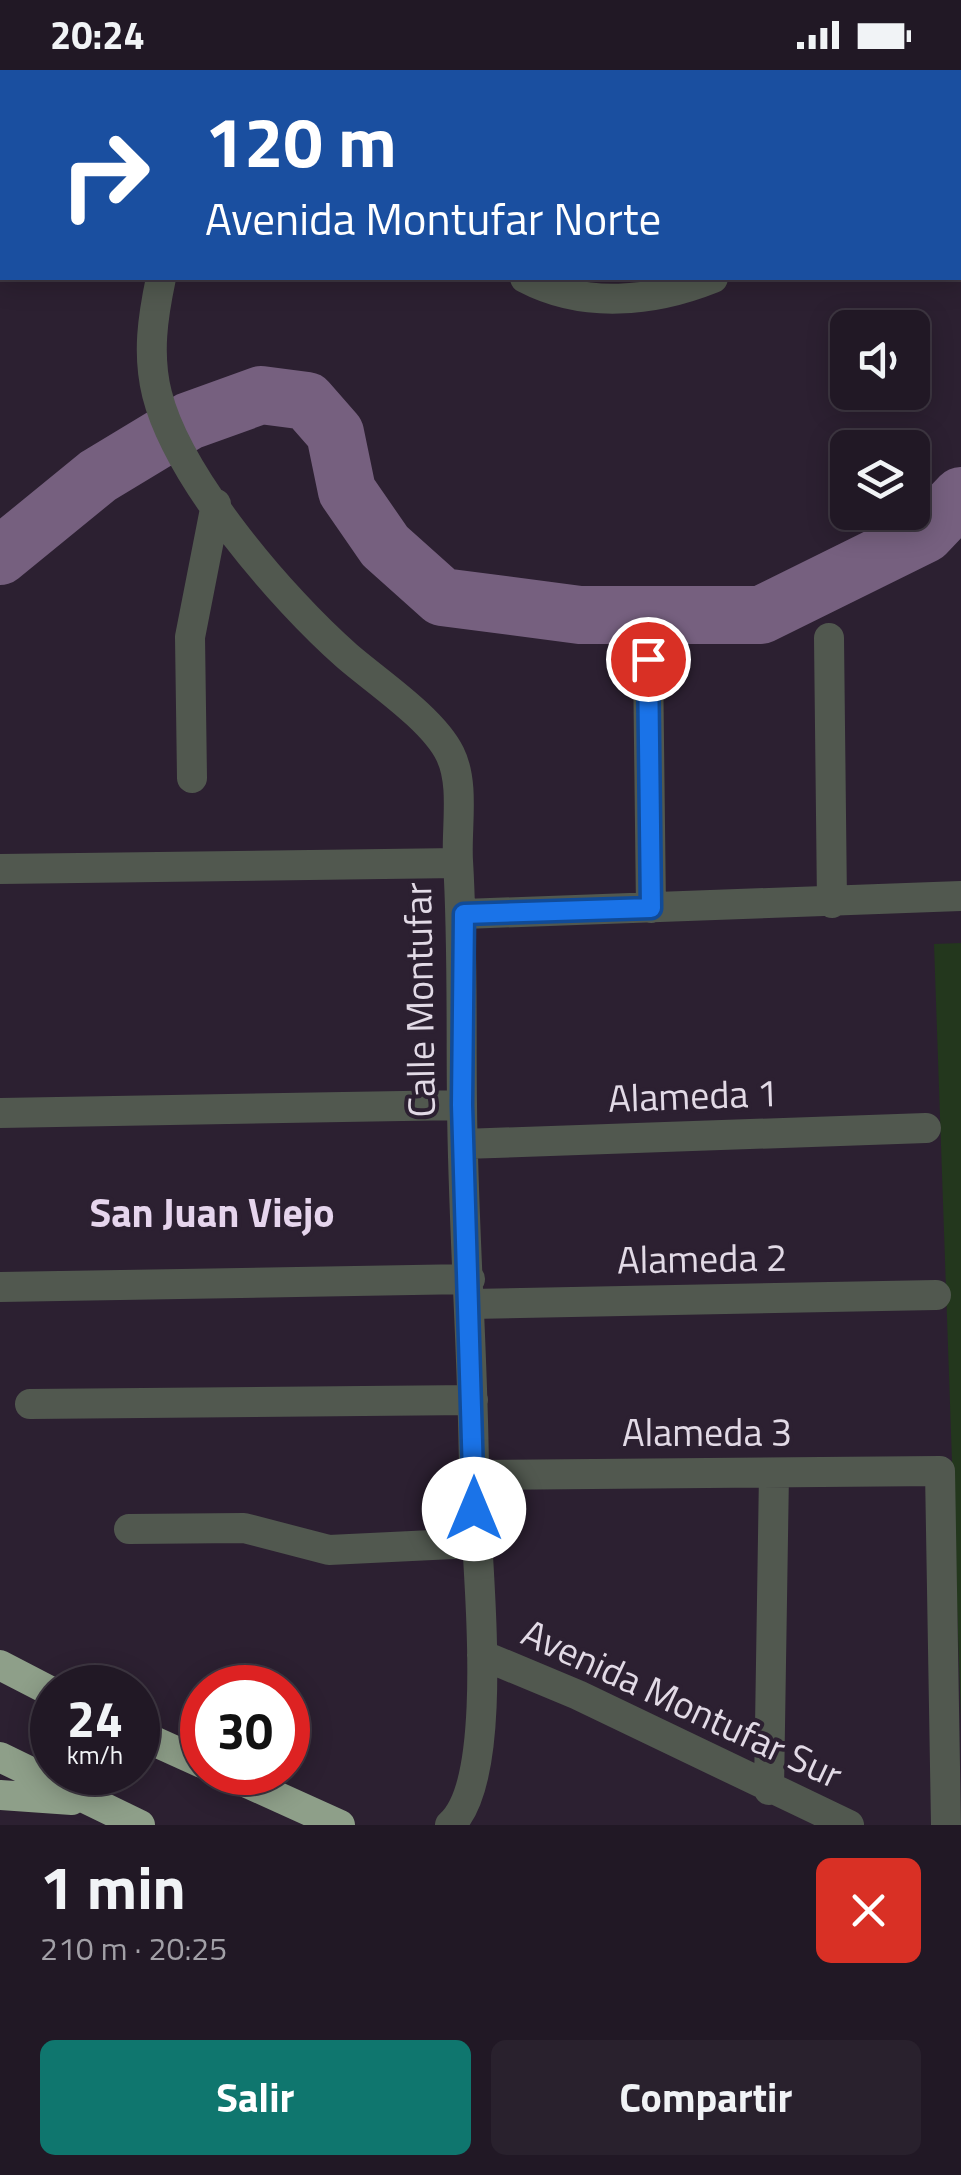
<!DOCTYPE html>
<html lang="es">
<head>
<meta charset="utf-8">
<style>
  :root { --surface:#211825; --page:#29212d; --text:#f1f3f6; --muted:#a2a0a7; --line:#3e3742; --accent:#0f766e }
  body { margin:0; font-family:"Titillium Web",sans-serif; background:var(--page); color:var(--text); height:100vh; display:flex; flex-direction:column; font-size:38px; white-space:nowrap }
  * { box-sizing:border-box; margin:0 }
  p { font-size:32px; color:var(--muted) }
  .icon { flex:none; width:55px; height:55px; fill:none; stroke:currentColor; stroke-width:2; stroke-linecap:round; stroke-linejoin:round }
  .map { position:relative; height:1755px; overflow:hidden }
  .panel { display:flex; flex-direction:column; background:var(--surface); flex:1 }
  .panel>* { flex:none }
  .hud { position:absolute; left:0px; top:0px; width:962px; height:210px; box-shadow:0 5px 25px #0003,0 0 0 2px var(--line); background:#1a4fa0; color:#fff; overflow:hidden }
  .controls { position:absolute; left:830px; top:240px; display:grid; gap:20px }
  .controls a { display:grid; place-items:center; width:100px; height:100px; border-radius:15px; background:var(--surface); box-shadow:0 5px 25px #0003,0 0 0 2px var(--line); font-size:50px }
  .speed { position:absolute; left:30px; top:1595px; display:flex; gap:20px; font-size:50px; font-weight:700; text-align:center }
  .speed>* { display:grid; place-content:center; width:130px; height:130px; border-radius:50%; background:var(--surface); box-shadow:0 5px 25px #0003,0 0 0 2px var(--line); line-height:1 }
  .speed small { font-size:25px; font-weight:400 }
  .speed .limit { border:15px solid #d22; background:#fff; color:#111 }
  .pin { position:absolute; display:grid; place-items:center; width:85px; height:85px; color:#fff; margin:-42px; border:5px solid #fff; border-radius:50%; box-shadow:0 2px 10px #0007 }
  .me { position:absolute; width:110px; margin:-55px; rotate:0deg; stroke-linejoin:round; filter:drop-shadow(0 0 8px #0008) }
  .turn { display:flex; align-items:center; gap:35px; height:210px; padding:0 40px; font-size:45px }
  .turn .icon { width:130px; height:130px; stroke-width:2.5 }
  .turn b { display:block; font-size:70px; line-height:85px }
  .round { display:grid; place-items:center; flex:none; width:105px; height:105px; border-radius:15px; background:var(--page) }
  .overview { display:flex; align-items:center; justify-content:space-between; height:170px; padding:0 40px }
  h1 { font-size:60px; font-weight:700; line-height:75px }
  .button { display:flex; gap:20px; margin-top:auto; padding:20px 40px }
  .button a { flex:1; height:115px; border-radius:15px; background:var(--accent); color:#fff; font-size:40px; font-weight:700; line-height:115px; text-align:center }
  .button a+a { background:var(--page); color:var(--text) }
  .status { display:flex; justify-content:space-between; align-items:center; height:70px; padding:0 50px; background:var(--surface); direction:ltr }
  .status svg { height:28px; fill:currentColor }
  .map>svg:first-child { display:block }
  .green { fill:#23371d }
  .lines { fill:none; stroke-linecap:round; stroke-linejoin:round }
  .river { stroke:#76607f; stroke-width:58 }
  .minor { stroke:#51584f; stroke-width:30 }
  .highway { stroke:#8e9f89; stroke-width:30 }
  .route-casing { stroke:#114b97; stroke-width:25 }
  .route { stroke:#1a73e8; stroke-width:18 }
  .labels { text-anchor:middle; stroke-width:8; stroke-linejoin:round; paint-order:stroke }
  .street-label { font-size:38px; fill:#e2dae6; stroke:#2c2031 }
  .neighbourhood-label { font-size:40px; font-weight:bold; fill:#e6d5ed; stroke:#2c2031 }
</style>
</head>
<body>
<div class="status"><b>20:24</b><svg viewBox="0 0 49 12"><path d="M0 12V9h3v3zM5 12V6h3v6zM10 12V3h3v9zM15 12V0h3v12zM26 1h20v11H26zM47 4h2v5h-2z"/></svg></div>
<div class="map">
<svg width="961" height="1755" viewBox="0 0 961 1755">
  <rect width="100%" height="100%" fill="#2c2031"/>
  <!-- green -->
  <path class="green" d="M732,0h229v69l-1,-67z
    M961,873v777l-27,-776z"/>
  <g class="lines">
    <!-- river -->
    <path class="river" d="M0,486l98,-80 91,-55 72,-26 46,6 28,32 12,58 38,55 57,51 138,18h181l164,-81 36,-38"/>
    <!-- minor -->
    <path class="minor" d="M202,2v-2
      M960,81l1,-1
      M161,208c-8,38 -14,76 -4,116 21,84 125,205 190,262 30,26 86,63 103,98 15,30 6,74 8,107 5,82 3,162 4,243 1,123 11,246 12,369 0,76 30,304 -24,352
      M525,208c59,31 128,24 188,0
      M829,568l3,265
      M648,589l3,249
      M192,708l-2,-141 26,-133
      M0,799l458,-6
      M464,844l497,-18
      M0,1043l462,-8
      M463,1074l463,-16
      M0,1217l470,-8
      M471,1234l465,-9
      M30,1334l443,-4
      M474,1405l466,-4 6,354
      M129,1459l115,-1 85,22 145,-7
      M482,1585l96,40 271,130
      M769,1720l5,-317"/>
    <!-- highway -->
    <path class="highway" d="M0,1595l52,27
      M138,1664l64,29
      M0,1687l140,68
      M223,1702l117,53
      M0,1725l72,5"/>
  </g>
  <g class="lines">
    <defs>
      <path id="route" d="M474,1439l-12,-404 2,-191 187,-6 -3,-249"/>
    </defs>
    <!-- route casing -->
    <use href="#route" class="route-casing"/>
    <!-- route -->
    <use href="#route" class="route"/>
  </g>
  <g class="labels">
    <!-- street labels -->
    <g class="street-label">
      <text transform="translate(420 930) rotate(-91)" y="13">Calle Montufar</text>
      <text transform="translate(693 1026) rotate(-2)" y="13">Alameda 1</text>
      <text transform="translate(702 1189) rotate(-1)" y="13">Alameda 2</text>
      <text x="707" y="1376">Alameda 3</text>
      <text transform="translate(682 1634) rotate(25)" y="13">Avenida Montufar Sur</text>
    </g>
    <!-- neighbourhood labels -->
    <g class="neighbourhood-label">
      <text x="212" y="1157">San Juan Viejo</text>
    </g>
  </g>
</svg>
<div class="controls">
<a><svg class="icon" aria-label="sound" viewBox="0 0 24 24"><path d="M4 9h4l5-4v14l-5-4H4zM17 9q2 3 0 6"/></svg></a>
<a><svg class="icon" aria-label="layers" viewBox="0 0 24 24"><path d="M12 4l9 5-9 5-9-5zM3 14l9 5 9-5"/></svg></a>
</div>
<div class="speed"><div>24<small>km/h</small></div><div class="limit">30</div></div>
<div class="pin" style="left:648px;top:589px;background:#d93025"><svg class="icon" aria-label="arrive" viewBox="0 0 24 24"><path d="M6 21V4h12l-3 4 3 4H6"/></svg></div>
<svg class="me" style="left:474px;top:1439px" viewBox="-20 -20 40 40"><circle r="19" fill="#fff"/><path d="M0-13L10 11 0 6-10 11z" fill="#1a73e8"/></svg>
<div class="hud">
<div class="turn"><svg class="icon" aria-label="right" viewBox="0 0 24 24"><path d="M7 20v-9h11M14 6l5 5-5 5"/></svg><div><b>120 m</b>Avenida Montufar Norte</div></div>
</div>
</div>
<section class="panel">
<div class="overview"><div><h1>1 min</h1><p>210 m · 20:25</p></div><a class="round" style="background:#d93025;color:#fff"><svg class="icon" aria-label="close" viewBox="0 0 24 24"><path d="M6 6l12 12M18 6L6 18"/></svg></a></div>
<div class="button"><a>Salir</a><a>Compartir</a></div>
</section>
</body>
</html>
